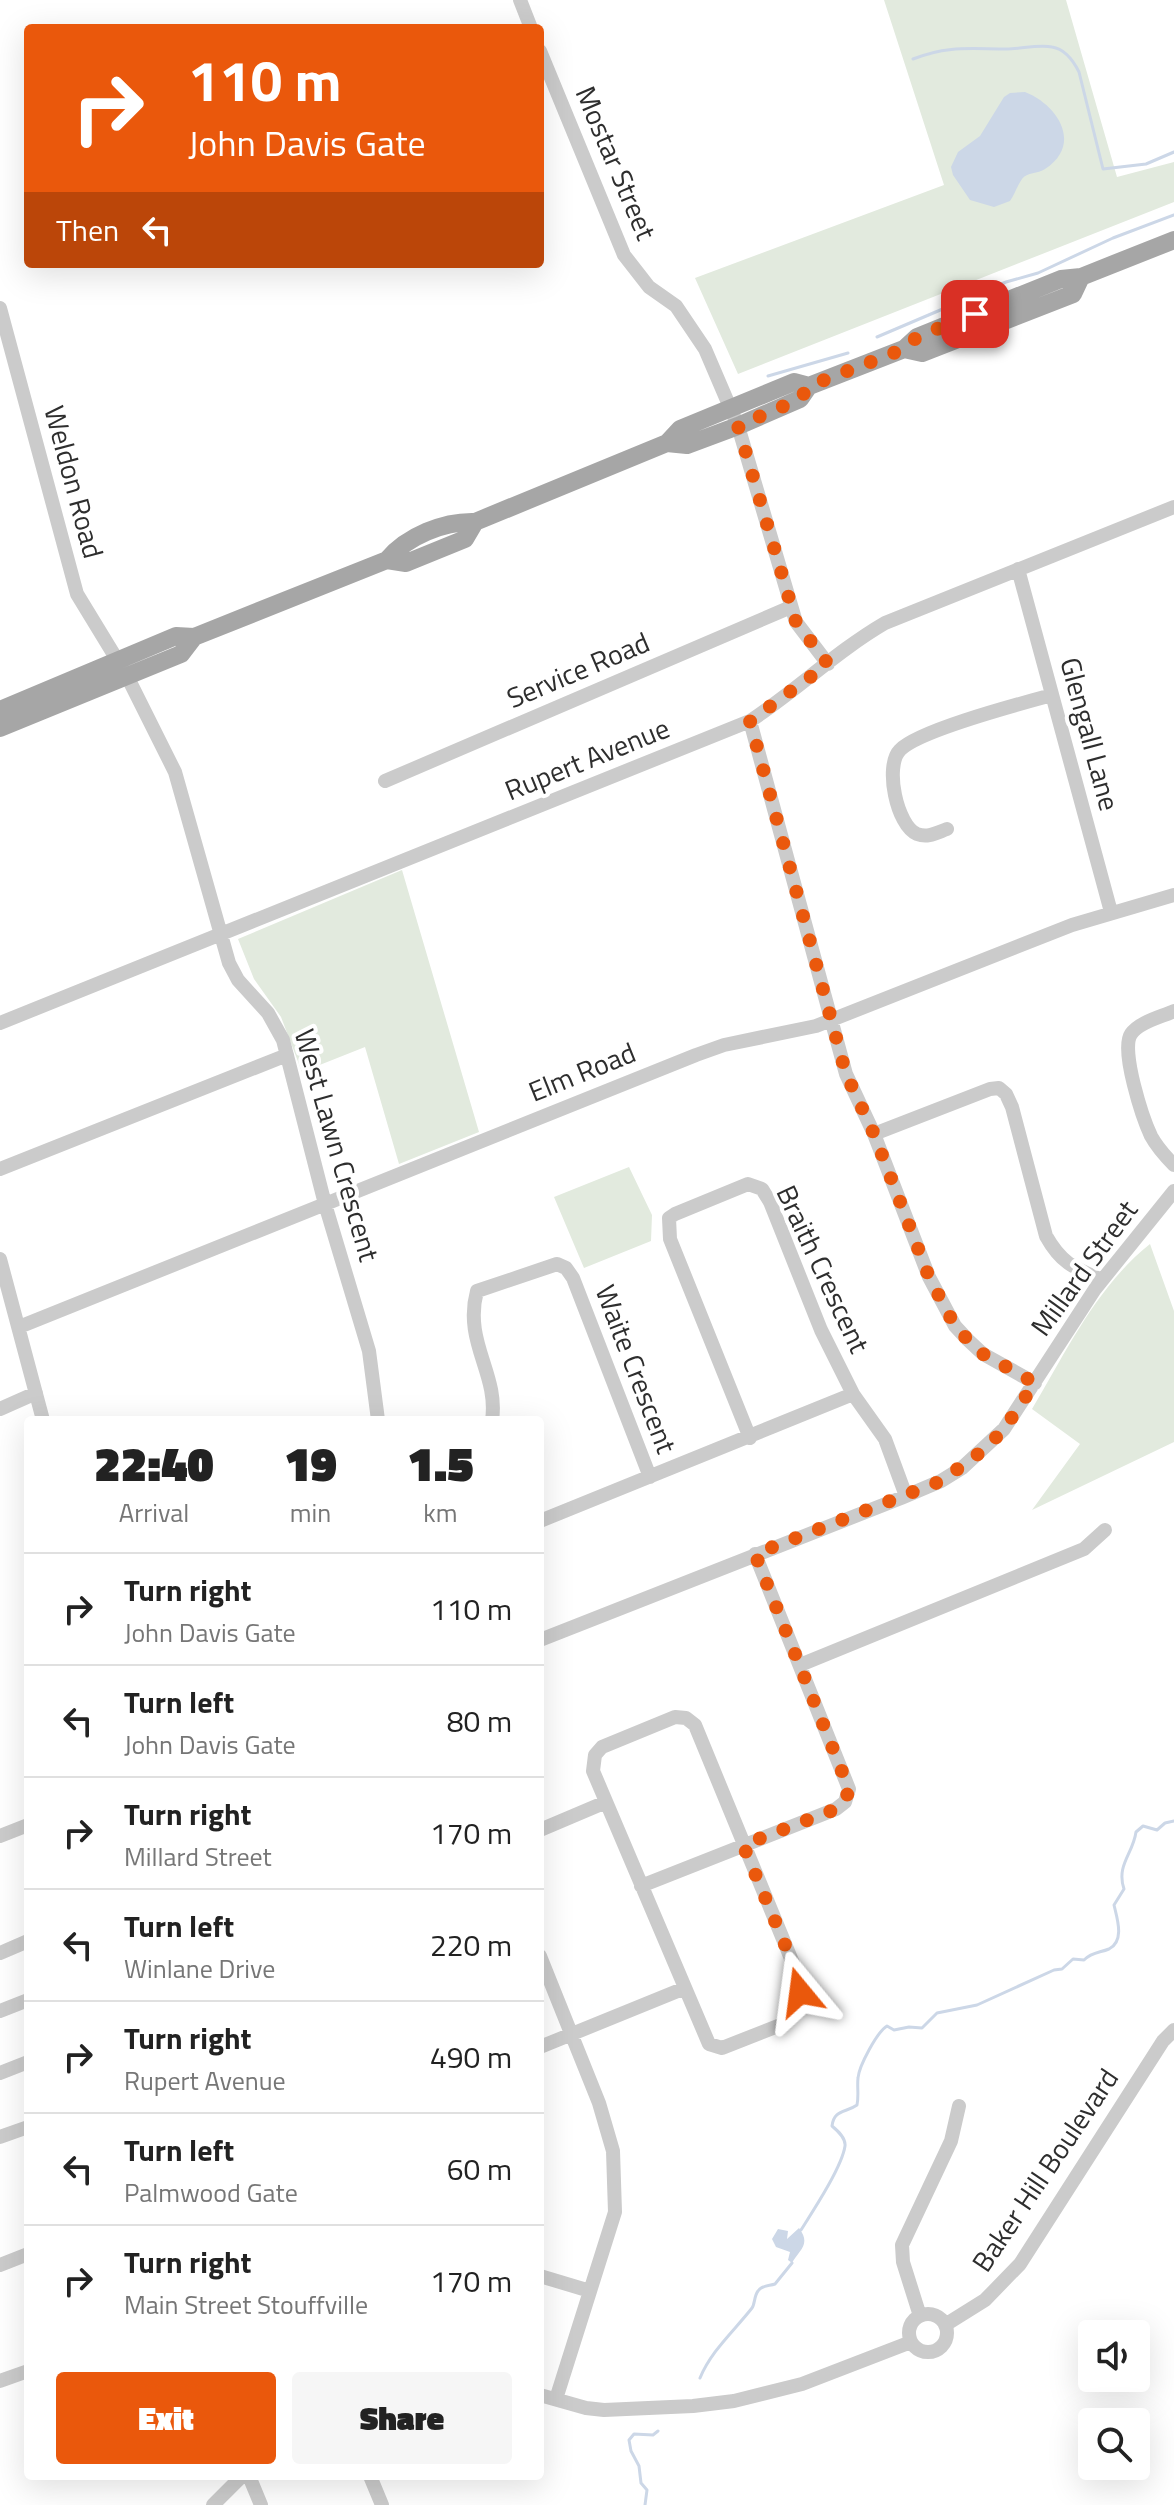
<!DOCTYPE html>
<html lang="en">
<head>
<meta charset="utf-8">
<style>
  :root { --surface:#fff; --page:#f6f6f6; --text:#222; --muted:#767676; --line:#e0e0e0; --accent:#ea580c }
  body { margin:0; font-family:"Titillium Web",sans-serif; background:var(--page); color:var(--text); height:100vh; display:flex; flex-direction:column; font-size:30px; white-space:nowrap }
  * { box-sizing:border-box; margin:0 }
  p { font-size:26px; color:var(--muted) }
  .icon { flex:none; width:44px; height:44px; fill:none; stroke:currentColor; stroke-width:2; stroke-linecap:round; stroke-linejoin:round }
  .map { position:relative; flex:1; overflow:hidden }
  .details { position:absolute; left:24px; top:1416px; width:520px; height:1064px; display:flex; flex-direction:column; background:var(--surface); border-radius:8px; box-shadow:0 8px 32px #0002 }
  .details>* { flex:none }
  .guide { position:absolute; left:24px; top:24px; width:520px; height:244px; border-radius:8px; box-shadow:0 8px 32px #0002; background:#ea580c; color:#fff; overflow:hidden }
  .fabs { position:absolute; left:1078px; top:2320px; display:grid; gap:16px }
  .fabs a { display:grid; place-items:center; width:72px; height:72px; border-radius:8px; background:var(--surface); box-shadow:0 8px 32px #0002; font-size:40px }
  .pin { position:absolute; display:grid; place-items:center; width:68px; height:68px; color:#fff; margin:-34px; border-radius:16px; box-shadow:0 4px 12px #0006 }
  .me { position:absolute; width:88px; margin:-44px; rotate:344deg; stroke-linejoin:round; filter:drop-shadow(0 0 6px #0008) }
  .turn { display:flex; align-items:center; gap:28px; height:168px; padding:0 32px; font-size:36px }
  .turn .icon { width:104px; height:104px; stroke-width:2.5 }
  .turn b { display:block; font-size:56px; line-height:68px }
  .then { display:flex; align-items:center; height:76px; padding:0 32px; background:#0003; gap:16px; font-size:30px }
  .eta { display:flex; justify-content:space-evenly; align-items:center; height:136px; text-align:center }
  .eta b { font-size:48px; font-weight:800; line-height:56px }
  .primary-button { display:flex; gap:16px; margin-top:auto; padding:16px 32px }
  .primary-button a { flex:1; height:92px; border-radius:8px; background:var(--accent); color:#fff; font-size:32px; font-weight:800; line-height:92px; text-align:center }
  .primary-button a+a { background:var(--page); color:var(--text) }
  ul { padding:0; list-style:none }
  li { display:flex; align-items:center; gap:24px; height:112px; padding:0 32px; border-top:2px solid var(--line) }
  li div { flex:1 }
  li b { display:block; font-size:30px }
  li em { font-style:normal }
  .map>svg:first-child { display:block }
  .green { fill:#e2eade }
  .water { fill:#ccd7e7 }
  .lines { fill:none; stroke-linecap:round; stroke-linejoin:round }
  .stream { stroke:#ccd7e7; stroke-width:3 }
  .minor { stroke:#cbcbcb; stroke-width:14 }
  .major { stroke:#a6a6a6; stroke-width:18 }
  .route { stroke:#ea580c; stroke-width:14; stroke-dasharray:0 25.2 }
  .labels { text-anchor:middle; stroke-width:8; stroke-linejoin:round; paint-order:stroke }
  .street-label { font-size:28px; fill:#2e2e2e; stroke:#fff }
</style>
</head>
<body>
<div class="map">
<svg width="1174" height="2505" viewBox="0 0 1174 2505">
  <rect width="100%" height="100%" fill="#fff"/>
  <!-- green -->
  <path class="green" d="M884,0h182l51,177 57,-15v40l-436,172 -43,-96 249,-93z
    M402,870l77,262 -80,32 -34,-117 -63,25 -21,-55 -27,-38 -16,-40z
    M629,1167l23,48 -1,26 -67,27 -30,-71z
    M1150,1244l24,67v131l-142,68 48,-66 -48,-35c34,-57 65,-123 118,-165z"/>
  <!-- water -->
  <path class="water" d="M1025,92c33,13 58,52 20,77 -7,5 -18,3 -23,10 -5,7 -7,15 -12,22l-16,6 -24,-7 -17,-25 -2,-8 7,-15 22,-16 24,-39 6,-4z
    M799,2228c13,17 -1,23 -7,35l-4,-3 2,-8 -14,-5 -4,-8 6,-10 10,2 -1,8z"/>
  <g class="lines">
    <!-- stream -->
    <path class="stream" d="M913,59c35,-14 58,-10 94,-10 14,0 32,-5 45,-2 13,2 22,15 27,25l24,97 43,-5 28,-12
      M877,337l129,-55 32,-9 75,-35 61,-23
      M768,376l80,-23
      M801,2230c12,-19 41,-63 44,-84 1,-8 -7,-15 -13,-20 2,-17 14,-13 25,-21 2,-9 0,-18 1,-27 1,-12 19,-46 29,-52l7,4 15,-3 13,1 15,-15 40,-8 77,-35 8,-1 11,-10 11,1c8,-8 15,-7 25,-11 16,-8 8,-31 5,-44l10,-16c-8,-24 9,-35 12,-57l7,-6 14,4 8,-7 9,-2
      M700,2378c11,-27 34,-47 52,-70 3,-4 2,-12 6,-17 4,-6 11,-5 17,-7l17,-21
      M645,2505l2,-15 -6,-7 -2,-17 -8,-15 -2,-11 5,-6 19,1 5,-4"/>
    <!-- minor -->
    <path class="minor" d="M520,0l11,28
      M540,51l84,204 25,32 27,19 29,43 33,77 58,196 32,42
      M0,308l77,286 50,82 48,96 54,191 9,17 30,33 15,27 42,164 44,147 9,69
      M1018,569l93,343
      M750,721l96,353 28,60 55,143 26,49 13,14 15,14 52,29
      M385,781l406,-174
      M947,829c-11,4 -19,9 -30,5 -20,-8 -33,-68 -17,-84 19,-20 123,-47 152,-55
      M1174,1011c-13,6 -35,11 -43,23 -11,16 12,85 20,102 6,11 14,20 23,29
      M0,1023l750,-302c47,-31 87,-70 135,-98l289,-116
      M874,1134l116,-45 9,-1 7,6 6,13 34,129c15,27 28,32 56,44
      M0,1169l287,-114
      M0,1259l43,161
      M19,1327l677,-272 28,-10 92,-19 256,-101 102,-30
      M0,1409l36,-16
      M492,1420c7,-46 -29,-78 -15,-129l80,-27 9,4 7,10 77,199
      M750,1438l-80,-199 -1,-21 6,-4 73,-30 14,5 8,13 51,128 32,64 32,45 21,57
      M540,1521l313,-127
      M540,1640l361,-142 40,-17 21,-13 42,-39 91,-140 79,-98
      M800,1665l284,-116 21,-19
      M675,1717l11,1 9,7 104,253 1,14 -17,32 -61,24 -13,-4 -116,-273 2,-16 7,-8z
      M540,1830l66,-28
      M0,1836l28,-11
      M641,1886l195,-77 9,-7 4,-13 -94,-235
      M0,1953l28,-12
      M540,1956l59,147 14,48 2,61 -59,187
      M0,2011l28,-11
      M540,2047l145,-59
      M0,2073l28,-11
      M0,2137l28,-10
      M0,2265l28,-11
      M540,2276l50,15
      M909 2333a19 19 0 1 1 38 0a19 19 0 1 1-38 0Z
      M920,2316l-17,-54 -1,-17 49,-104 8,-35
      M945,2325l40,-25 35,-36 143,-223 11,-11
      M0,2381l28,-10
      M540,2395l46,13 18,2 89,-4 41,-5 68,-17 109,-42
      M249,2476l12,29
      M370,2476l12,29
      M213,2505l29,-29"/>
    <!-- major -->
    <path class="major" d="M904,349l18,4 151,-59 8,-17
      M667,443l20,2 51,-19 62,-27 9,-13 95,-37 13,-12 144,-58 20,-2 93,-37
      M387,560l19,3 59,-24 10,-17
      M0,710l176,-74 18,1 193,-77c20,-24 57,-39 88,-38l192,-79 13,-14 114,-47 15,4
      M0,728l181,-74 13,-17"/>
  </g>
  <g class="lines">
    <!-- route -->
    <path class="route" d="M800,1992l-1,-14 -56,-133 93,-36 9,-7 4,-13 -94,-235 186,-73 44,-32 19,-20 31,-46 -52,-29 -15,-14 -13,-14 -26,-49 -55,-143 -28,-60 -96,-353 78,-57 -32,-42 -58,-196 62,-27 9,-13 95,-37 13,-12 58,-23"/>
  </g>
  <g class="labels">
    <!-- street labels -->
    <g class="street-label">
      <text transform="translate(616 163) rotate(67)" y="10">Mostar Street</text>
      <text transform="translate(74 482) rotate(75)" y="10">Weldon Road</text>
      <text transform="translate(578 670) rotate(-23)" y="10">Service Road</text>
      <text transform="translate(1090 734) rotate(75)" y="10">Glengall Lane</text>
      <text transform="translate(587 759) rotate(-22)" y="10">Rupert Avenue</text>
      <text transform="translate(582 1072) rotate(-22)" y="10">Elm Road</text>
      <text transform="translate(337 1145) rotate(74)" y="10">West Lawn Crescent</text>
      <text transform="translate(1084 1268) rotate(-54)" y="10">Millard Street</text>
      <text transform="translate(823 1269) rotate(65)" y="10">Braith Crescent</text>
      <text transform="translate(636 1369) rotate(69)" y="10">Waite Crescent</text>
      <text transform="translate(1045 2170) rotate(-56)" y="10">Baker Hill Boulevard</text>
    </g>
  </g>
</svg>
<div class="fabs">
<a><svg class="icon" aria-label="sound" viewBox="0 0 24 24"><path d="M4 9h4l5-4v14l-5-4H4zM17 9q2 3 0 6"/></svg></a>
<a><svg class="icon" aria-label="search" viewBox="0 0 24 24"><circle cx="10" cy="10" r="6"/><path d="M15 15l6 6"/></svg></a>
</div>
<div class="pin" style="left:975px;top:314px;background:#d93025"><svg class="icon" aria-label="arrive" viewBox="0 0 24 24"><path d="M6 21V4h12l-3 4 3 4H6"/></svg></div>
<svg class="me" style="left:800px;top:1992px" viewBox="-20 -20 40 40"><path d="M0-17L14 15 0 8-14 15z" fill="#ea580c" stroke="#fff" stroke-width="4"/></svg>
<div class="guide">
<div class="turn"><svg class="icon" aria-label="right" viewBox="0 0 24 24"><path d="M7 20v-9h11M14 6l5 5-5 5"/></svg><div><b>110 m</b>John Davis Gate</div></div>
<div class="then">Then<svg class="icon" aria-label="left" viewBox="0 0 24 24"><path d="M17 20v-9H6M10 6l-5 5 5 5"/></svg></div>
</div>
<section class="details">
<div class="eta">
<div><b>22:40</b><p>Arrival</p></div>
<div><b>19</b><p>min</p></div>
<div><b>1.5</b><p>km</p></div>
</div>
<ul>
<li><svg class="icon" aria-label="right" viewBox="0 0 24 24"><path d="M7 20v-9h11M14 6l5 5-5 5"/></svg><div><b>Turn right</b><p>John Davis Gate</p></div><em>110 m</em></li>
<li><svg class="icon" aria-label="left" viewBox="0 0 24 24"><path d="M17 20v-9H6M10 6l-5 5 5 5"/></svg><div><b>Turn left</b><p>John Davis Gate</p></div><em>80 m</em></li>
<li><svg class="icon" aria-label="right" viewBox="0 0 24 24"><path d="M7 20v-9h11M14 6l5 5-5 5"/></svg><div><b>Turn right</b><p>Millard Street</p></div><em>170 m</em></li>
<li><svg class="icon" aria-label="left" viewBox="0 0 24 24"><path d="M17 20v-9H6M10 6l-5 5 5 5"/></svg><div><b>Turn left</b><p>Winlane Drive</p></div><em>220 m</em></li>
<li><svg class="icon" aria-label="right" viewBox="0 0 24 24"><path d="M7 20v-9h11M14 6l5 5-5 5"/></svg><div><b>Turn right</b><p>Rupert Avenue</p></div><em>490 m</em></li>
<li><svg class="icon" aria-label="left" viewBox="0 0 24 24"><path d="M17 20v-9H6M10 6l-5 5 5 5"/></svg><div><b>Turn left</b><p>Palmwood Gate</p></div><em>60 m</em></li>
<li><svg class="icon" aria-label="right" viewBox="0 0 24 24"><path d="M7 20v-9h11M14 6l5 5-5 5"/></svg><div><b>Turn right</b><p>Main Street Stouffville</p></div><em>170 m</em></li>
</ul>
<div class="primary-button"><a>Exit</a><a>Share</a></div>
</section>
</div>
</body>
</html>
